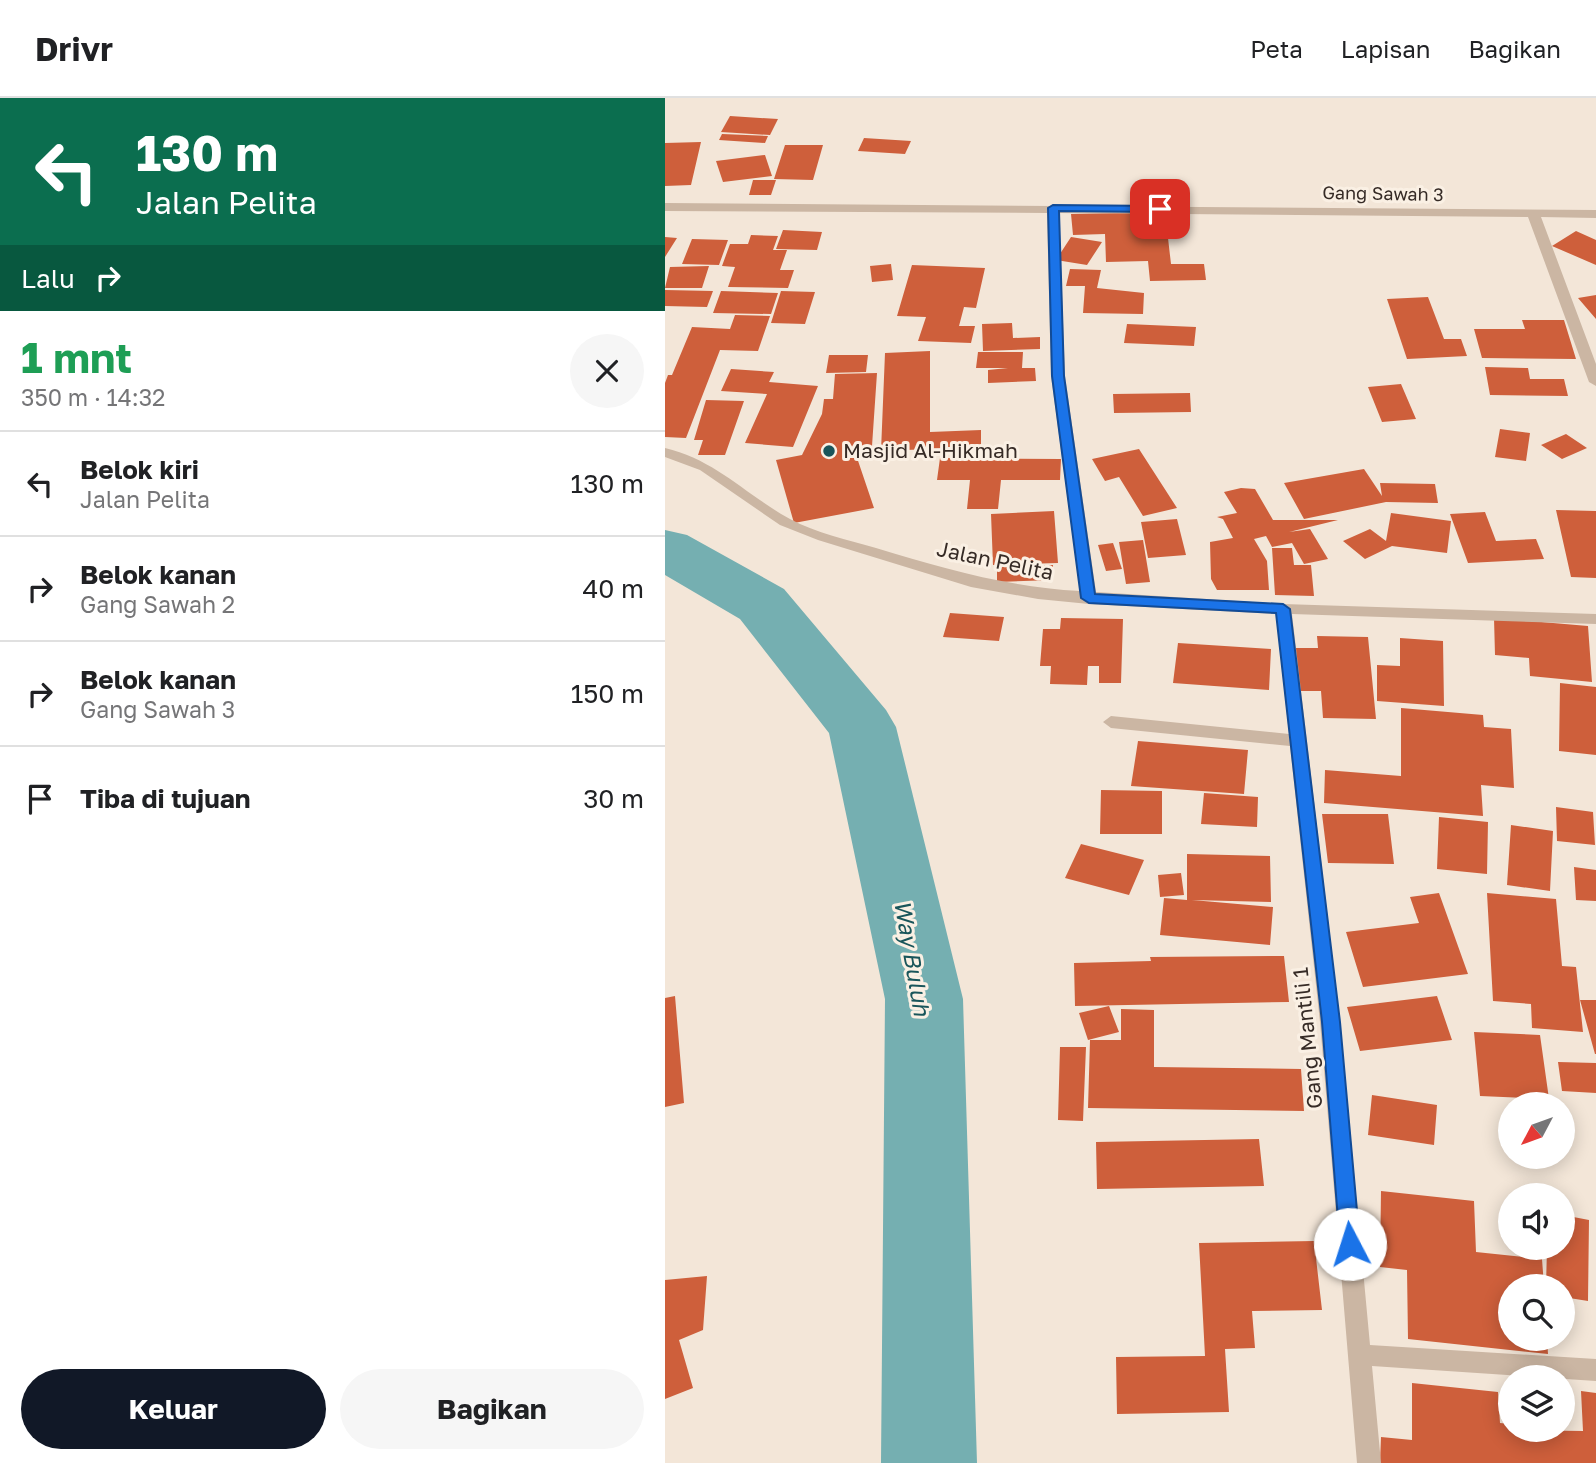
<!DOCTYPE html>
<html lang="id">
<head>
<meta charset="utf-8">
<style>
  :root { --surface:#fff; --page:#f6f6f6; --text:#202124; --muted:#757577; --line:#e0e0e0; --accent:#111827 }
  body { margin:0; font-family:"Golos Text",sans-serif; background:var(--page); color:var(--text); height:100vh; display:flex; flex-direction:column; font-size:26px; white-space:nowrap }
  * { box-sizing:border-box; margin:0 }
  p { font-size:23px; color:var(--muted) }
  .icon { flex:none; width:38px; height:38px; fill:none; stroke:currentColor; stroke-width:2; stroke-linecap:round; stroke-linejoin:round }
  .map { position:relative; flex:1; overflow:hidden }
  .details { display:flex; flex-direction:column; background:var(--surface); width:665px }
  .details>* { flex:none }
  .hud { background:#0b6e4f; color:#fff; overflow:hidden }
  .needle { width:46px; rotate:229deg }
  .fabs { position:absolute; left:833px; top:994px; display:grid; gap:14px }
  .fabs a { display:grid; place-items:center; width:77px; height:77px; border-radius:50%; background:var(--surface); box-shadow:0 4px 18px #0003; font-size:35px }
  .pin { position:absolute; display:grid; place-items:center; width:60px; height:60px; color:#fff; margin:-30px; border-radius:14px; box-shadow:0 4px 10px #0006 }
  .me { position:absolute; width:77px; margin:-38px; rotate:355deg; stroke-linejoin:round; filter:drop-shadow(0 0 5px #0008) }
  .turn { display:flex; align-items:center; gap:24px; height:147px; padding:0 21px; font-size:32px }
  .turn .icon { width:91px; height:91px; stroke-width:2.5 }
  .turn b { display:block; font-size:49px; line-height:60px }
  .then { display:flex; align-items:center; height:66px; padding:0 21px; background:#0003; gap:14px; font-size:26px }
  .round { display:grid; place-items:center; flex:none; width:74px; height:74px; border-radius:37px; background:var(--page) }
  .overview { display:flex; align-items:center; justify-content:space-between; height:119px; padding:0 21px }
  h1 { font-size:42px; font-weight:700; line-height:52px; color:#1e9e55 }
  .button { display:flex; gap:14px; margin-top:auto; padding:14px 21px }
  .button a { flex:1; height:80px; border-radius:42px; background:var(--accent); color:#fff; font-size:28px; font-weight:700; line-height:80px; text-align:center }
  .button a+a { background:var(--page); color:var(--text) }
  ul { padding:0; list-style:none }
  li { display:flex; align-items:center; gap:21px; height:105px; padding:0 21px; border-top:2px solid var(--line) }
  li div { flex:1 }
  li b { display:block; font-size:26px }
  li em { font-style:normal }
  header { display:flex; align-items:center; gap:42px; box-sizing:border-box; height:98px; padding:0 35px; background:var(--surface); border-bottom:2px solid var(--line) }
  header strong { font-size:33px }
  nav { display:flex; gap:38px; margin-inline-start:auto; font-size:24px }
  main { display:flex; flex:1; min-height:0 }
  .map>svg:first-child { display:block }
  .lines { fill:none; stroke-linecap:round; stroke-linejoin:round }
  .river { fill:#75afb1; fill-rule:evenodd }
  .building { fill:#ce5f3b }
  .minor { fill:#cbb6a3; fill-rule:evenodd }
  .route { fill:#1a73e8; stroke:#114b97; stroke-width:2 }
  .poi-dot { fill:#19555a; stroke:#faf0e4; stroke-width:2.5 }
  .labels { text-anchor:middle; stroke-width:6; stroke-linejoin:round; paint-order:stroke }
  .far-street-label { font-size:18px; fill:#362b26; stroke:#faf0e4 }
  .poi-label { font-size:21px; fill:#362b26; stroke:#faf0e4; text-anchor:start }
  .street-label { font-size:21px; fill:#362b26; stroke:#faf0e4 }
  .water-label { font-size:23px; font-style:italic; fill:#19555a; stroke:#faf0e4 }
</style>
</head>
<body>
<header>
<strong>Drivr</strong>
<nav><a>Peta</a><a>Lapisan</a><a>Bagikan</a></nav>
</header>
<main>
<section class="details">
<div class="hud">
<div class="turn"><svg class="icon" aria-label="left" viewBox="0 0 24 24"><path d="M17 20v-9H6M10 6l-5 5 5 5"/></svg><div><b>130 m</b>Jalan Pelita</div></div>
<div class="then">Lalu<svg class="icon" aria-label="right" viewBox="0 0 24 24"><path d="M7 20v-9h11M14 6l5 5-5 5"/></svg></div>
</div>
<div class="overview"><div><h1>1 mnt</h1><p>350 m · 14:32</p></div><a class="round"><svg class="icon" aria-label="close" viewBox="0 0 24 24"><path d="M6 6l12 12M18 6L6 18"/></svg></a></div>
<ul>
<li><svg class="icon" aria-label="left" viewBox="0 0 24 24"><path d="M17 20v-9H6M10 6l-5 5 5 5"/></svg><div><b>Belok kiri</b><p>Jalan Pelita</p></div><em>130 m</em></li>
<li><svg class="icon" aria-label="right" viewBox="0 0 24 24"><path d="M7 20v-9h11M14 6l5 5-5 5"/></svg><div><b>Belok kanan</b><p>Gang Sawah 2</p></div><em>40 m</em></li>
<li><svg class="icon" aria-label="right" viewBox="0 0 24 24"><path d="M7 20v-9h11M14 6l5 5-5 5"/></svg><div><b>Belok kanan</b><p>Gang Sawah 3</p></div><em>150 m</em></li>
<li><svg class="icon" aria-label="arrive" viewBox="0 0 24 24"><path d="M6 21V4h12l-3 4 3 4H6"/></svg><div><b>Tiba di tujuan</b></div><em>30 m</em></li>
</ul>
<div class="button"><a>Keluar</a><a>Bagikan</a></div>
</section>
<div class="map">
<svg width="931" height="1365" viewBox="0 0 931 1365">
  <rect width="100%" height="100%" fill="#f3e6d8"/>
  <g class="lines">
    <!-- river -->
    <path class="river" d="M0,432l22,5 97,54 102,121 10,17 67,272 14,464h-96l4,-464 -56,-266 -89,-114 -75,-44z"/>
  </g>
  <!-- building -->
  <path class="building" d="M65,18l48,3 -8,16 -49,-3z
    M57,36l46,2 -3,7 -46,-3z
    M199,40l47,3 -6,13 -47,-3z
    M36,44l-10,43 -26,1v-43z
    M120,47h38l-10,35 -39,-1z
    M100,57l7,21 -49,6 -7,-21z
    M88,82h23l-5,15h-22z
    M500,114l6,52h33l2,16 -56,1 -2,-20 -42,1 -1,-28 -32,1 -2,-21z
    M118,132l39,2 -5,18 -41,-1z
    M911,133l20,9v25l-44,-19z
    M86,137l27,1 -5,14h14l-7,20h14l-6,18 -60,-1 7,-20 -13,-1 8,-22h18z
    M0,139l12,1 -12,19z
    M406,139l31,5 -15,23 -31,-5z
    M27,141l36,1 -9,25 -37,-1z
    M226,166l2,16 -21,2 -2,-16z
    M247,167l73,3 -9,40 -12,-1 -5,19h16l-4,17 -53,-2 8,-24 -29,-1z
    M44,168l-7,22h-37l5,-21z
    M405,171l31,1 -4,18 47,5 -1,21 -60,-1 2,-27h-19z
    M0,192l48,1 -6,16 -42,-1z
    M56,193l57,2 -7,21 -58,-1z
    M116,193l34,1 -10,32 -34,-1z
    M931,197v24l-18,-21z
    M763,199l16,42h17l6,17 -60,3 -20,-60z
    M70,217l35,1 -12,35 -38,-1 -34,88 -21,-1v-54l3,-8h4l20,-48 38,2z
    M857,222h42l12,39 -94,-1 -8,-29h51z
    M347,225l1,15 27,-1v12l-57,2 -1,-27z
    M462,226l69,3 -2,19 -70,-3z
    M265,253v81l51,-2v17l-100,4 4,-98z
    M313,254h45l-1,16h13l1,13 -48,2v-13l20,-2h-32z
    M164,257h39l-2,17 -40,1z
    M820,269l43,1 2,11h34l4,17 -78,-1z
    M66,271l43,3 -5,10 49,4 -25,61 -48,-4 22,-49 -46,-3z
    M212,275l-5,73h-19l21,62 -80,15 -18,-63 26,-5 20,-41 2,-15h9l2,-25z
    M736,286l15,35 -34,3 -14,-35z
    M525,295l1,19 -77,1 -1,-19z
    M41,302l38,1 -19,54h-27l5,-15h-9z
    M835,331l30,4 -4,28 -31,-4z
    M901,336l21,14 -25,11 -21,-14z
    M474,351l38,59 -34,8 -24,-39 -14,4 -13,-22z
    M275,360l121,1 -1,21h-59l-3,29h-31l3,-29h-33z
    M699,371l18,27 -2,-13 55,1 3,19 -52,-1 -82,17 -20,-36z
    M576,390l14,1 18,31h65l-49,12 21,-3 18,30 -24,5 -12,-21 -20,4 -6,-11 -12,3 13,22 2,29h-52l-6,-11 -1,-37 23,-4 -10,-19 -6,-2 20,-4 -13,-21z
    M891,412l40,1v67l-25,-1z
    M389,413l4,52 -65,2 -2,-51z
    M820,414l11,29 40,-2 8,20 -76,4 -18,-49z
    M726,415l60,8 -4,32 -55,-7 -27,13 -22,-18 27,-12 16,12z
    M512,421l9,36 -38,3 -7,-36z
    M478,442l7,42 -24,2 -7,-42z
    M448,445l9,26 -16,2 -8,-26z
    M607,450h20l2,17h17l3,31 -39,-1z
    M388,467v15l-56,2v-15z
    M285,515l54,4 -5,24 -56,-4z
    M396,520l62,1 -2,64h-22v-17h-11l-1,19 -37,-1 1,-18h-11l3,-37h17z
    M829,520l94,8 4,56 -62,-6 -1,-18 -34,-3z
    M652,538l51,1 8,82 -53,-1 -2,-27h-24l-3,-43h24z
    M735,540l43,3 1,65 -67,-5v-36l23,1z
    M513,545l93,6 -2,41 -96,-7z
    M895,585l36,4v68l-37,-4z
    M736,610l82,7 1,12 27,2 3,59 -33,-3 2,31 -159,-13 1,-33 76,6z
    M473,643l110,9 -4,44 -113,-8z
    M436,692l61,1v43h-62z
    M539,695l54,4 -1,30 -56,-3z
    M891,709l37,5 2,33 -38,-4z
    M657,716h66l6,50 -66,-1z
    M774,719l49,5 -1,52 -50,-5z
    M846,727l42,6 -3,60 -43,-6z
    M416,746l63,16 -15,35 -64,-17z
    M522,756l83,2 1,46 -79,-2 81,7 -3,38 -110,-10 4,-37 23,2z
    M909,769l22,3v31l-20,-1z
    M516,775l3,22 -24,2 -2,-22z
    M774,795l29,81 -105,13 -17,-55 73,-9 -9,-26z
    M822,795l69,6 6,67 14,1 7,65 -51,-4 -1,-24 -38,-3z
    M619,858l5,46 -214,4 -1,-43 77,-2 -1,-4z
    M10,898l9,107 -19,4v-109z
    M772,898l15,44 -92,11 -13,-44z
    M915,902h16v54h-1z
    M444,908l10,26 -31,8 -9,-27z
    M456,911l33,1v57l147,2 3,42 -216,-3 2,-68h31z
    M809,934l66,3 9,64 -69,-3z
    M395,949h26l-3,74 -25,-1z
    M893,964l38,1v30l-34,-2z
    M707,997l65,10 -3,40 -66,-10z
    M594,1041l5,47 -167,3 -1,-47z
    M716,1093l93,10 2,51 66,7 2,27h-34v53h37l1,15 -140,-15 -1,-69 -27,-3z
    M898,1117l26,5 -1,81 -25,-4v-11h-17l1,-38h16z
    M649,1143l8,69 -70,1 3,37 -30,1 4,63 -112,2 -1,-57 89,-1 -6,-113z
    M42,1178l-4,54 -24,10 14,48 -28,11v-119z
    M747,1285l86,9 2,31 10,1v6l73,1 -2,-40 15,2v70h-216l1,-26 31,3z"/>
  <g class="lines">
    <!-- minor -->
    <path class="minor" d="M0,105l931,7v8l-55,-1 55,147v22l-7,-4 -61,-165 -469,-4 6,163 31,216 187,12 313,10v10l-304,-10 48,408 30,323 226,14v22l-224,-15 9,97h-24l-37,-441 -30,-276 -179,-18 -8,-6 8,-6 178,18 -13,-120 -187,-10 -51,-5 -67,-12 -153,-47 -38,-15 -80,-55 -35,-13v-9c51,12 81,47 125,71 26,14 58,21 86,29 69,21 132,39 204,43l-29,-215 -4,-163 -382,-2z"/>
  </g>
  <!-- route -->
  <path class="route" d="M388,107l107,1 5,3 -5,3 -101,-1 5,165 31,218 188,10 7,5 50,413 20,222 -3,6 -7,3 -7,-3 -3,-6 -18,-222 -46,-409 -187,-10 -8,-5 -29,-222 -4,-168z"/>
  <!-- markers -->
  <circle class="poi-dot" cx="164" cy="353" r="7"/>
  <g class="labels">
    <!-- far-street labels -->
    <g class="far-street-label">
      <text transform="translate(718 96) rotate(1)" y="6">Gang Sawah 3</text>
    </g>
    <!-- poi labels -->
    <g class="poi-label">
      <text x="178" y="360">Masjid Al-Hikmah</text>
    </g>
    <!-- street labels -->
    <g class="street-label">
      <text transform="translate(330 463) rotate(12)" y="7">Jalan Pelita</text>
      <text transform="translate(643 940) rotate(-96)" y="7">Gang Mantili 1</text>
    </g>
    <!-- water labels -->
    <g class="water-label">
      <text transform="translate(247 860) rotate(80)" y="8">Way Buluh</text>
    </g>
  </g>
</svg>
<div class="fabs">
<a><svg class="needle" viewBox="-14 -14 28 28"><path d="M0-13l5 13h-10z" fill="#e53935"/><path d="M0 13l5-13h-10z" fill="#757577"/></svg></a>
<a><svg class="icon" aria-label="sound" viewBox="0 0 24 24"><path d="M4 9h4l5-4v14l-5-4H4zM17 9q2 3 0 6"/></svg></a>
<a><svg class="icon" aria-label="search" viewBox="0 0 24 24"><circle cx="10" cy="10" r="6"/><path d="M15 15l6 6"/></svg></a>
<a><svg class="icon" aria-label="layers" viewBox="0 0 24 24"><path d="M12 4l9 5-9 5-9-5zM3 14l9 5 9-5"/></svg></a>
</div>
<div class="pin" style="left:495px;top:111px;background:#d93025"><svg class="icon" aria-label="arrive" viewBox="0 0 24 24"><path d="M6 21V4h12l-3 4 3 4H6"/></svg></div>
<svg class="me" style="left:685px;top:1146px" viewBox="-20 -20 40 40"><circle r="19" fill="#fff"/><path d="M0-13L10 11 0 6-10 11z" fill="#1a73e8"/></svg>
</div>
</main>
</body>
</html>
